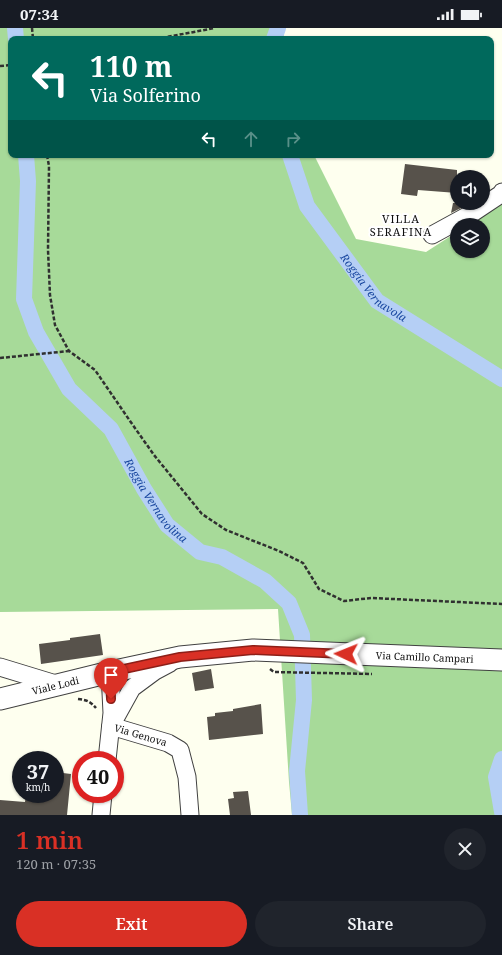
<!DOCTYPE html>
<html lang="en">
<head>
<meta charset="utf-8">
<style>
  :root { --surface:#171b24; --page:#20242c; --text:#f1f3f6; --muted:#9ea1a6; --accent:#d93025 }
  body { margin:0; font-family:"Noto Serif",serif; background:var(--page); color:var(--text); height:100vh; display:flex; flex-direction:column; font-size:15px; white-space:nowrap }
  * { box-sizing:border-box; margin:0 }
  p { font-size:13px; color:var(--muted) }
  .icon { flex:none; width:22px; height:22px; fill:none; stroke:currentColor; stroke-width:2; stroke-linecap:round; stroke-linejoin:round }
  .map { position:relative; height:787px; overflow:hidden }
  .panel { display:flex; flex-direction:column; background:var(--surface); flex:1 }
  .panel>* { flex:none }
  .guide { position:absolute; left:8px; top:8px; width:486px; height:122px; border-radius:8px; box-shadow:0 1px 3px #0004; background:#00695c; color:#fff; overflow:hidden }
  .controls { position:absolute; left:450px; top:142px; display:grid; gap:8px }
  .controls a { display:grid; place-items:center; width:40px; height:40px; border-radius:50%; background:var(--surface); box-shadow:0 1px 3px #0004; font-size:20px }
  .speed { position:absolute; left:12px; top:723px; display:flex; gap:8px; font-size:20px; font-weight:700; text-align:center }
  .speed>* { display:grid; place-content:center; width:52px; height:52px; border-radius:50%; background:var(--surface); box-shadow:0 1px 3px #0004; line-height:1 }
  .speed small { font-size:10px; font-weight:400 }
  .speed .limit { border:6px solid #d22; background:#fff; color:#111 }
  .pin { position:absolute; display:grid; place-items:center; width:34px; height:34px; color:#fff; margin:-41px -17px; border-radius:50% 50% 50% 0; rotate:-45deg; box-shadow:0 0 4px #0007 }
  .pin .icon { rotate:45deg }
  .me { position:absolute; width:44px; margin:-22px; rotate:272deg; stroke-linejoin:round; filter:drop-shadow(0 0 3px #0008) }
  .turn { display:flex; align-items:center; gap:14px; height:84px; padding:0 16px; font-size:18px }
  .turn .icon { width:52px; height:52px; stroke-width:2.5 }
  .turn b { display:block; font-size:28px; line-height:34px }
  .lanes { display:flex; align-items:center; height:38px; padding:0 16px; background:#0003; justify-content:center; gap:20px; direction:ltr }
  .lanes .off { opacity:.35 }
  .round { display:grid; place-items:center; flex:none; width:42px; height:42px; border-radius:21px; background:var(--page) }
  .overview { display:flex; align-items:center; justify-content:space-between; height:68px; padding:0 16px }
  h1 { font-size:24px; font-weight:600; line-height:30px; color:var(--accent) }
  .action { display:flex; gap:8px; margin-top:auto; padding:8px 16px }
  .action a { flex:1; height:46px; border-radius:24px; background:var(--accent); color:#fff; font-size:16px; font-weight:600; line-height:46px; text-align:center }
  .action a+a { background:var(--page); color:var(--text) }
  .status { display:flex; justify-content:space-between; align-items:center; height:28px; padding:0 20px; background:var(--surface); direction:ltr }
  .status svg { height:11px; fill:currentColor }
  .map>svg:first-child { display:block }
  .forest { fill:#a7da99 }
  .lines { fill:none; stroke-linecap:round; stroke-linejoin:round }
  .canal { stroke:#b5cff5; stroke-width:16 }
  .building { fill:#57524b }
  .minor-casing { stroke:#414141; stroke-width:19 }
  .tertiary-casing { stroke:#414141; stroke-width:23 }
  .path { stroke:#303030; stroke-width:2.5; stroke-dasharray:4 2; stroke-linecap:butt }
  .minor { stroke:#fff; stroke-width:17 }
  .tertiary { stroke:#fff; stroke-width:21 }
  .route-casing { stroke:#8d1f18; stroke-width:10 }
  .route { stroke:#d93025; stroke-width:7 }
  .labels { text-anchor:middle; stroke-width:4; stroke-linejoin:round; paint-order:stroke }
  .street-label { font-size:10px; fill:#0e0e0e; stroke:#fff }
  .neighbourhood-label { font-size:11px; letter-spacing:1px; fill:#0e0e0e; stroke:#fff }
  .water-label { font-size:11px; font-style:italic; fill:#18469f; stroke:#fff }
</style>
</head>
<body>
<div class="status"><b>07:34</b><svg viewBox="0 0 49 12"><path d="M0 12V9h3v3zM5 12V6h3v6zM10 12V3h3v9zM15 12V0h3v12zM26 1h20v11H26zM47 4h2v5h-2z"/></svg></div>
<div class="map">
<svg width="502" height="787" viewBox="0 0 502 787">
  <rect width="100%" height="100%" fill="#feffef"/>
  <!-- forest -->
  <path class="forest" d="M0,0h283l1,11h-273v116h303l42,84 70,13 31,-20v19h26v-26h-16l35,-23v613h-210l-3,-33 -11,-173 -278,3z"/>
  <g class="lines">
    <!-- canal -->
    <g class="canal">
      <path d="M15,0l1,11"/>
      <path d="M274,11l4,-11"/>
      <path id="s1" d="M26,127l2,26 -4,118 12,33 33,57 42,40 33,60 23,36 33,27 22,5 43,24 24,22 13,32 2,65 -7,71 3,44"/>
      <path id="s2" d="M290,127l17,51 70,95 125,78"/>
      <path d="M502,731l-6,18 6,35"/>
    </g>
  </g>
  <!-- building -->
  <path class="building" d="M405,136l52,6v23l-39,-3 -1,6 -16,-2z
    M453,175h14v2l-16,8z
    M100,606l3,21 -62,9 -2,-20 31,-4v-2z
    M211,641l3,19 -19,3 -3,-18z
    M261,676l2,30 -54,6 -2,-23 8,-1v-3l18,-2v-2z
    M55,744l16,2 -4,41h-67v-15l25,2 1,-8h29z
    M248,763l3,24h-21l-2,-16 6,-1 -1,-6z"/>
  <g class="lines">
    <defs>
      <g id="minor">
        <path d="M432,207l42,-23 27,-18 1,-2"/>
        <path d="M0,639l59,18"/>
        <path id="s3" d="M111,698l57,17 12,7 7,27 3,38"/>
        <path d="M111,698l21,-38 23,-17 15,-8"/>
        <path d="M107,732l5,-47 -2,-41"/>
        <path d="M101,787l2,-21"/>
      </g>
      <g id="tertiary">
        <path id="s4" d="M0,671l110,-27 70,-15 73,-7 249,10"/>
      </g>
    </defs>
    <!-- minor casing -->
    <use href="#minor" class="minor-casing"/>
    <!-- tertiary casing -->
    <use href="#tertiary" class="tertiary-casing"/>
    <!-- path -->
    <path class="path" d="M32,0l1,11
      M156,11l59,-11
      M0,38l11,-1
      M47,127l2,11 -1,84 2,45 5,30 14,26 26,19 35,51 24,34 48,59 24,16 53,21 24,12 16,26 25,12 27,-3 131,6
      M0,330l69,-7
      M270,641l4,3 98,2
      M78,671c8,1 12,2 18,9"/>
    <!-- minor -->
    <use href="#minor" class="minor"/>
    <!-- tertiary -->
    <use href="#tertiary" class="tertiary"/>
  </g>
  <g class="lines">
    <defs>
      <path id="route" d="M111,671l-1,-27 70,-15 73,-7 93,4"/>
    </defs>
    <!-- route casing -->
    <use href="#route" class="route-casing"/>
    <!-- route -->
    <use href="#route" class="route"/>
  </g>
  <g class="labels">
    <!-- street labels -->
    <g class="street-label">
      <text dy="4" stroke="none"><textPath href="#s4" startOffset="430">Via Camillo Campari</textPath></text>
      <text dy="4" stroke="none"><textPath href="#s4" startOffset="57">Viale Lodi</textPath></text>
      <text dy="4" stroke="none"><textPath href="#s3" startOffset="31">Via Genova</textPath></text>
    </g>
    <!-- neighbourhood labels -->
    <g class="neighbourhood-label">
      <text x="401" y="195">VILLA<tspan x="401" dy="13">SERAFINA</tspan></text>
    </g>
    <!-- water labels -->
    <g class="water-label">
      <text dy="4" stroke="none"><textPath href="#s2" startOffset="160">Roggia Vernavola</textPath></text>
      <text dy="4" stroke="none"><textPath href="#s1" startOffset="388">Roggia Vernavolina</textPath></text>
    </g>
  </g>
</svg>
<div class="controls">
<a><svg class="icon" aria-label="sound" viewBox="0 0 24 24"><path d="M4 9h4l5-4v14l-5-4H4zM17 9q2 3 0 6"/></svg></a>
<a><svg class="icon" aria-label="layers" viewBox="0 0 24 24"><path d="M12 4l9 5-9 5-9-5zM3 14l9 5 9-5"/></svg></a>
</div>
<div class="speed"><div>37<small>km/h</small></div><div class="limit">40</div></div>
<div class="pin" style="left:111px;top:671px;background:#d93025"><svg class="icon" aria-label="arrive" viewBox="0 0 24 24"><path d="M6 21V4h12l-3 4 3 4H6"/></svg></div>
<svg class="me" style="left:346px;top:626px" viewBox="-20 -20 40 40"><path d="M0-17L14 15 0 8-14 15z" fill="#d93025" stroke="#fff" stroke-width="4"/></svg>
<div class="guide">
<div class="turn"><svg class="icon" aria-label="left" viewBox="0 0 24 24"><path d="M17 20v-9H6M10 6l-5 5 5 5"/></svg><div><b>110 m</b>Via Solferino</div></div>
<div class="lanes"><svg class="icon" aria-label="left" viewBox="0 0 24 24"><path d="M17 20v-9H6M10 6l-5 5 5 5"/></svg><svg class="icon off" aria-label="ahead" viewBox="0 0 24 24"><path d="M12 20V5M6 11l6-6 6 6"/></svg><svg class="icon off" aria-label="right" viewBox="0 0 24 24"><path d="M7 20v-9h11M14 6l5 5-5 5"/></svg></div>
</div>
</div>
<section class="panel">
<div class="overview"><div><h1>1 min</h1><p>120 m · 07:35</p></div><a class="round"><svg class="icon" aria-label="close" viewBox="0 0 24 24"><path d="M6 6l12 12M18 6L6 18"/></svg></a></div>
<div class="action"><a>Exit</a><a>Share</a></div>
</section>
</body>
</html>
